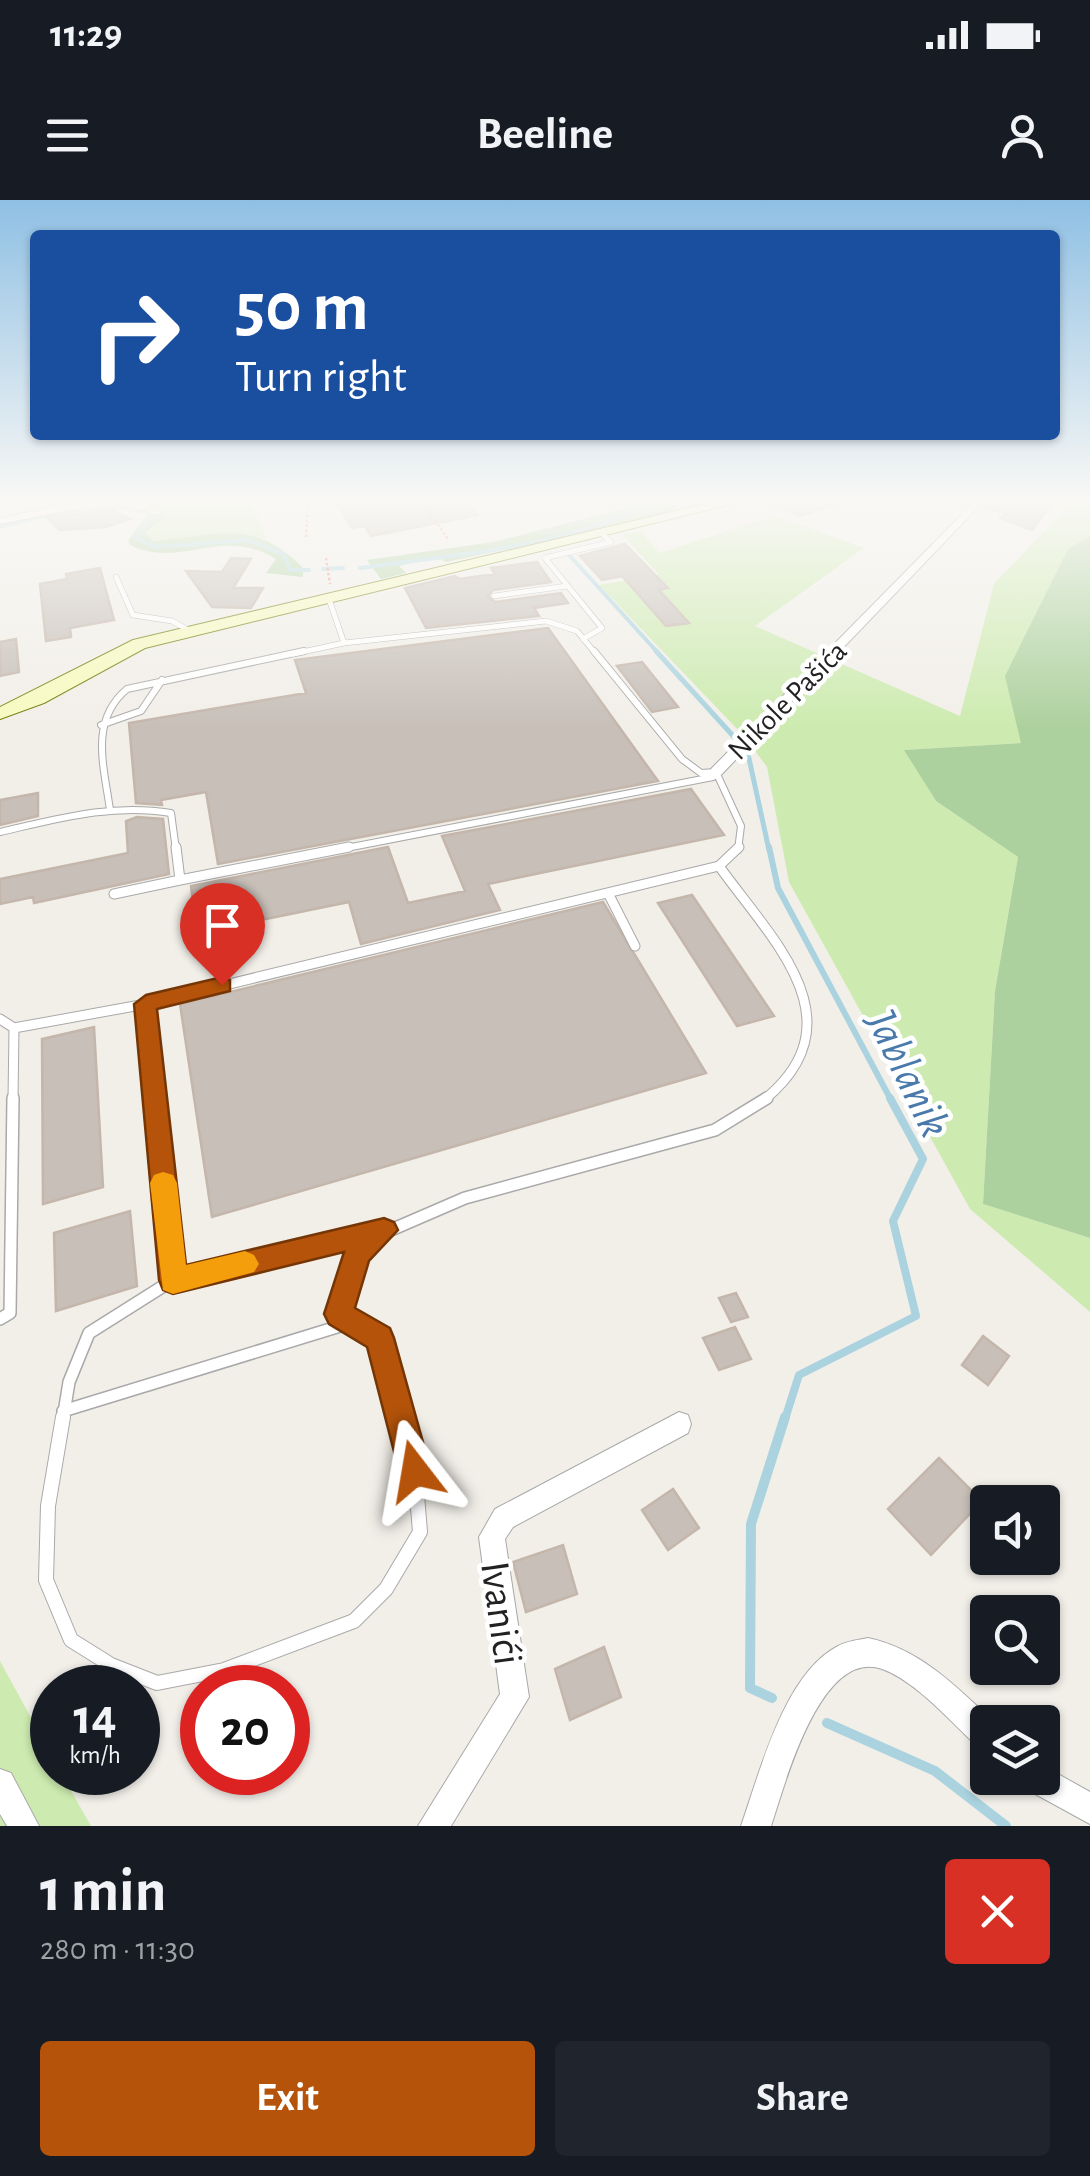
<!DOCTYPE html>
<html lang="en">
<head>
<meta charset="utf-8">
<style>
  :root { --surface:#171b24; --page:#20242c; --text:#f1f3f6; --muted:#9ea1a6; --accent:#b45309 }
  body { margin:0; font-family:"Alegreya Sans",sans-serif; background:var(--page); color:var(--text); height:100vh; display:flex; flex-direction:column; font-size:38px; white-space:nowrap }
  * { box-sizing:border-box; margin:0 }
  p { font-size:32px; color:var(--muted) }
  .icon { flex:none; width:55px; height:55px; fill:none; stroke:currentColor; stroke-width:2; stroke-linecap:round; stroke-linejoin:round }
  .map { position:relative; height:1626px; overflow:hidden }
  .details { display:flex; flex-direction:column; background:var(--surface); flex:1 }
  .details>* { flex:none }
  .top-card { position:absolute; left:30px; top:30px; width:1030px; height:210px; border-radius:10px; box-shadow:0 2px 8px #0004; background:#1a4fa0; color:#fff; overflow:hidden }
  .tools { position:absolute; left:970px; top:1285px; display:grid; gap:20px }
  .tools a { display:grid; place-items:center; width:90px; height:90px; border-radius:10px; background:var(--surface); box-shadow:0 2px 8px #0004; font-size:50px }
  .speed { position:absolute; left:30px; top:1465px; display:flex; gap:20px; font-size:50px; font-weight:700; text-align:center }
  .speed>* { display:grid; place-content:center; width:130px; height:130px; border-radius:50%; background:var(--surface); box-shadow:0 2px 8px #0004; line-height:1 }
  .speed small { font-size:25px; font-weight:400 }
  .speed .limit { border:15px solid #d22; background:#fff; color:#111 }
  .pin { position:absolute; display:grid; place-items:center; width:85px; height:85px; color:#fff; margin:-102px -42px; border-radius:50% 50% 50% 0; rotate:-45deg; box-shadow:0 0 10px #0007 }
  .pin .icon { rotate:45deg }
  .me { position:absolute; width:110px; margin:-55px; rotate:346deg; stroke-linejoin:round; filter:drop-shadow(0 0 8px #0008) }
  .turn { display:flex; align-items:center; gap:35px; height:210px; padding:0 40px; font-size:45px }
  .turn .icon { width:130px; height:130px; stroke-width:2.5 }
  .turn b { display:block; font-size:70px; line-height:85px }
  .round { display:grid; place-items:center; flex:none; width:105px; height:105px; border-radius:10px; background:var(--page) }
  .head { display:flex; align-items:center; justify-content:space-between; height:170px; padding:0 40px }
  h1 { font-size:60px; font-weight:700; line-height:75px }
  .cta { display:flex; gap:20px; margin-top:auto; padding:20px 40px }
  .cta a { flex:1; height:115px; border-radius:10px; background:var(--accent); color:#fff; font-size:40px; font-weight:700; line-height:115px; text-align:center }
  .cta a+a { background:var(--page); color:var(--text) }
  .status { display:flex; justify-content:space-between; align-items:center; height:70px; padding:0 50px; background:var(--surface); direction:ltr }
  .status svg { height:28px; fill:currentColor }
  header { display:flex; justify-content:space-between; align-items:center; height:130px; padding:0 40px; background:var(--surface); font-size:45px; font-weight:700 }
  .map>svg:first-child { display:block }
  .grass { fill:#cdebb0 }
  .forest { fill:#add19e }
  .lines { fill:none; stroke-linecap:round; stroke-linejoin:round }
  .stream-far4 { stroke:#aad3df; stroke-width:4 }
  .stream-far3 { stroke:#aad3df; stroke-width:5 }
  .stream-far2 { stroke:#aad3df; stroke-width:6 }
  .stream-far1 { stroke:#aad3df; stroke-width:8 }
  .stream { stroke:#aad3df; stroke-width:10 }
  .building { fill:#c7bfb8; stroke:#c4b6ab; stroke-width:2.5 }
  .lane-far4-casing { stroke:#a9a9a9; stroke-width:6 }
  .lane-far3-casing { stroke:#a9a9a9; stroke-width:8 }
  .lane-far2-casing { stroke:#a9a9a9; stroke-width:11 }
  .lane-far1-casing { stroke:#a9a9a9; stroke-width:14 }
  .lane-casing { stroke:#a9a9a9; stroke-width:16 }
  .street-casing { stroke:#a9a9a9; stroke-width:2 }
  .secondary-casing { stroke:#707d05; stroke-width:2 }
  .path { stroke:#fa8072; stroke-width:2.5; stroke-dasharray:2.5 2.5; stroke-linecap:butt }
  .lane-far4 { stroke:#fff; stroke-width:5 }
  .lane-far3 { stroke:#fff; stroke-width:6 }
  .lane-far2 { stroke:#fff; stroke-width:9 }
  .lane-far1 { stroke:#fff; stroke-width:11 }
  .lane { stroke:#fff; stroke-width:14 }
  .street { fill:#fff; fill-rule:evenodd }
  .secondary { fill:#f7fabf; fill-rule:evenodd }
  .route { fill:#b45309; stroke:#753606; stroke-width:2.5 }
  .slow { fill:#f59e0b }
  .labels { text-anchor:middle; stroke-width:9; stroke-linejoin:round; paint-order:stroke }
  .far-street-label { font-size:30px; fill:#222; stroke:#fff }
  .near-street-label { font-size:42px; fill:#222; stroke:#fff }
  .near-water-label { font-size:45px; font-style:italic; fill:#4a7aab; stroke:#fff }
</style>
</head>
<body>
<div class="status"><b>11:29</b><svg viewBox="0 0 49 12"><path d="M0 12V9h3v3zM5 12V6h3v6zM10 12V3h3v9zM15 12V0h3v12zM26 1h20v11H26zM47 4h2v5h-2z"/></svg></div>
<header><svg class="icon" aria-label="menu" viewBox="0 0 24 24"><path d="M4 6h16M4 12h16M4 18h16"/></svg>Beeline<svg class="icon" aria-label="person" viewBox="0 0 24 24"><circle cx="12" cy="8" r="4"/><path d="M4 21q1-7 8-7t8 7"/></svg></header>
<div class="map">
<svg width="1090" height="1626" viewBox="0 0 1090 1626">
  <rect width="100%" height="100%" fill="#f2efe9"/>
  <!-- grass -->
  <path class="grass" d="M165,299h84l17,39 -42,-5 -72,8 -6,-10 19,-19h-9l-10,-8z
    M1075,299h15v37l-22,13 -47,194 -116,7 31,51 82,56 -23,134 -12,213 107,34v74l-120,-103 -181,-327 -22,-115 -23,-31 -145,-151 60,-10 -37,-41 19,-3 18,22 116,-37 89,32 -109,78 205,90 34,-132z
    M0,1461l52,95v16l9,1 30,53h-91z"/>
  <!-- forest -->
  <path class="forest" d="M640,299h41l-10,12 -37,11 -188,40 -8,-5 -39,9 7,7 -25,6 -14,-19 126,-18 130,-33z
    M165,312l1,4 -20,16 6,9c65,-4 98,-26 151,27v9l-37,-4 10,-14c-55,-34 -95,11 -146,-14l-2,-4 18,-25z
    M1090,336v702l-107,-34 12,-213 23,-134 -82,-56 -32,-51 117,-7 -16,-67 63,-127z"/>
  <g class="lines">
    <!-- stream-far4 -->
    <path class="stream-far4" d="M0,327c48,-11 105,-32 153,-12l-17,23 19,9 94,-7 34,14 7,16h19
      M570,356l89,98
      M360,368c98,-14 209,-20 297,-69
      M323,369l20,-1"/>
    <!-- stream-far3 -->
    <path class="stream-far3" d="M656,451l79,87
      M748,554l21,96"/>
    <!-- stream-far2 -->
    <path class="stream-far2" d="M769,647l9,41 113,212"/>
    <!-- stream-far1 -->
    <path class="stream-far1" d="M785,1219l14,-44 117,-59 -23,-95 30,-62 -33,-61"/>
    <!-- stream -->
    <path class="stream" d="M772,1498l-22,-10 1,-164 34,-107
      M827,1523l108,48 71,55"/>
  </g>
  <!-- building -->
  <path class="building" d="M335,299h129l14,16 -107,21 -6,-10 -13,2z
    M762,299h79v4l-41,13z
    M990,299h66l-24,31 -32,-12 7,-5 -24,-5z
    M110,309l20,10 -24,8 -46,3 -13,-12z
    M625,344l43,44 -9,2 30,33 -23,3 -44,-50 -20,4 -22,-24z
    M231,358l20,1 -18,29h30l-12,20 -39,-1 -26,-36 36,1z
    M537,362l14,20 -58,8 -5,6 7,6 66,-9 7,10 -34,5 5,8 -113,12 -21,-40 50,-12 4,3 36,-5 -4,-6z
    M100,368l14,52 -44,8 1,9 -25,4 -6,-57 27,-5 -1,-5z
    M548,428l110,153 -440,83 -12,-72 -45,8 1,5 -26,-2 -7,-80 177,-30 -11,-33z
    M16,439l3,33 -19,4v-34z
    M642,462l36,45 -26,5 -35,-46z
    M691,589l33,46 -236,49 12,26 -139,34 -12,-42 -152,31 -6,-47 197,-39 20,56 57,-12 -23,-55z
    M38,593v23l-38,9v-25z
    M137,617l26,2 6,55 -135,29 -1,-6 -33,7v-25l128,-26 -2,-32z
    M692,695l82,121 -37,10 -79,-123z
    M603,702l103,171 -494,144 -32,-213z
    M94,827l9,160 -60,17 -1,-165z
    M130,1011l7,75 -81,25 -2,-78z
    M736,1093l12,24 -17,5 -12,-24z
    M735,1127l16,32 -32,11 -16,-32z
    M983,1136l26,20 -21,29 -26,-20z
    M939,1258l43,43 -51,54 -43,-46z
    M673,1289l26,39 -31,22 -26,-40z
    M563,1345l14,49 -51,18 -13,-50z
    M604,1447l17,50 -51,23 -15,-51z"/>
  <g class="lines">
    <defs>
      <path id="lane-far4" d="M116,377l17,38 39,6 18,10
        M494,396l73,-10
        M329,399l15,44
        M583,439l19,-11 -57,-70 66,-16 -11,-10
        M293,454l51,-11 202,-22 31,10 19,23"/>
      <path id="lane-far3" d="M594,451l88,108 19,14 15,-1 25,54 -3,24
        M101,525l40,-14 21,-31
        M110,610c-6,-44 -21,-89 17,-121l177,-38
        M0,632c57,-13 112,-29 171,-19l5,37
        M336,650l377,-73"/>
      <path id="lane-far2" d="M739,647l-20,19c52,73 142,155 45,234
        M180,680l169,-33
        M608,693l27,53
        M114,694l66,-14 -4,-33
        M0,819l14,9 132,-24
        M13,900l1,-72
        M155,900l-9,-96 573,-138"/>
      <path id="lane-far1" d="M155,898l18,182
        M0,1119l10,-6 3,-215
        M63,1211l287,-88
        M63,1219l6,-37 20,-49 84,-53 211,-49
        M401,1219l-22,-81 -40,-24 17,-59 21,-19 88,-38 250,-68 52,-32"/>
      <path id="lane" d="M63,1217l-15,89 -2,74 25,60 40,25 46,18 67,-13 130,-49 32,-32 34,-57 -5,-61 -15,-54"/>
      <path id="street" d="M125,299h35l-90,11 -70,14v-6l70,-14z
        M977,299h9l-265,276h-10v-6z
        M679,1212l9,3 3,9 -3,9 -175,94 -8,12 24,158 -78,129h-33l82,-132 -21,-157 16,-28z
        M868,1438c52,11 89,49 126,84h-6v29l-10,-4c-26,-24 -62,-66 -96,-78 -62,-21 -97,116 -111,157h-30c19,-54 43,-152 97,-180 9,-5 20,-6 30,-8z
        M1042,1565l48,27v32l-64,-35 -4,-11h20z
        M0,1569l11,4 28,53h-32l-7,-12z"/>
      <path id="secondary" d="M726,299h26l-607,149 -101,55 -44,16v-12l133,-67z"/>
    </defs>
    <!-- lane-far4 casing -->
    <use href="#lane-far4" class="lane-far4-casing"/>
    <!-- lane-far3 casing -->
    <use href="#lane-far3" class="lane-far3-casing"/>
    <!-- lane-far2 casing -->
    <use href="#lane-far2" class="lane-far2-casing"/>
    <!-- lane-far1 casing -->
    <use href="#lane-far1" class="lane-far1-casing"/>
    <!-- lane casing -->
    <use href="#lane" class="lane-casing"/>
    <!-- street casing -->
    <use href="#street" class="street-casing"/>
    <!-- secondary casing -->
    <use href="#secondary" class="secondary-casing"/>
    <!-- path -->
    <path class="path" d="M423,304l25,35
      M306,337l2,-38
      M326,358l4,26"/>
    <!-- lane-far4 -->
    <use href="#lane-far4" class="lane-far4"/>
    <!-- lane-far3 -->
    <use href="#lane-far3" class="lane-far3"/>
    <!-- lane-far2 -->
    <use href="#lane-far2" class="lane-far2"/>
    <!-- lane-far1 -->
    <use href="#lane-far1" class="lane-far1"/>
    <!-- lane -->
    <use href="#lane" class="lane"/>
    <!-- street -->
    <use href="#street" class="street"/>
    <!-- secondary -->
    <use href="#secondary" class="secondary"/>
  </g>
  <!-- sky -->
  <linearGradient id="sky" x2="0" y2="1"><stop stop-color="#8fc0e4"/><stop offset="0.57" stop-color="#f9f8f5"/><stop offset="1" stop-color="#f9f8f5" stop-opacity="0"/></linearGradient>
  <rect width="1090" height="527" fill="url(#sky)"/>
  <!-- route -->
  <path class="route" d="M222,777l8,3v11l-73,18 29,256 198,-47 10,4 4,8 -29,31 -14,47 35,20 4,10 37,133 -5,11 -11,5 -11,-5 -5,-11 -32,-124 -38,-23 -5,-10 20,-62 -171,42 -10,-4 -4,-10 -25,-276 12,-9z"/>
  <!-- slow -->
  <path class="slow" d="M163,972l10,3 4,8 9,82 59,-14 9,4 5,9 -5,8 -81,22 -10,-4 -13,-107 4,-8z"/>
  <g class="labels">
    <!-- far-street labels -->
    <g class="far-street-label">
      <text transform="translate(787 500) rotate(-45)" y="10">Nikole Pašića</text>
    </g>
    <!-- near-street labels -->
    <g class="near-street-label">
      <text transform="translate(503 1413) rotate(82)" y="15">Ivanići</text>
    </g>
    <!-- near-water labels -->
    <g class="near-water-label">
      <text transform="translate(910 873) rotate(64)" y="16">Jablanik</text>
    </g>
  </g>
</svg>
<div class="tools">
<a><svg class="icon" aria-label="sound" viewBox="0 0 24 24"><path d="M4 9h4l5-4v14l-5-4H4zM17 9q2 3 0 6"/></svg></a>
<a><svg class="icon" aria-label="search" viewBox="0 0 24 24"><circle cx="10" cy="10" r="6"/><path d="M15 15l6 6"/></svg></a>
<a><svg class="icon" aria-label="layers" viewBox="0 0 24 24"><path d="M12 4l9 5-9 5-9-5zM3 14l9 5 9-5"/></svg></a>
</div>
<div class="speed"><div>14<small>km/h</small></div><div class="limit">20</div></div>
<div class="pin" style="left:222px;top:785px;background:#d93025"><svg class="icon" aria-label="arrive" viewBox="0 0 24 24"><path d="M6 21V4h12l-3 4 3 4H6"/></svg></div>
<svg class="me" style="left:415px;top:1271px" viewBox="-20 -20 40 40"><path d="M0-17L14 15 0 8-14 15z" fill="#b45309" stroke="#fff" stroke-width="4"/></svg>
<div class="top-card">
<div class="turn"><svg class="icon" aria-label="right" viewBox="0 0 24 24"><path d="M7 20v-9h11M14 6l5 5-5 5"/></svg><div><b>50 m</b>Turn right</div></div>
</div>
</div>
<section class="details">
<div class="head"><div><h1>1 min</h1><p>280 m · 11:30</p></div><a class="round" style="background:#d93025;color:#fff"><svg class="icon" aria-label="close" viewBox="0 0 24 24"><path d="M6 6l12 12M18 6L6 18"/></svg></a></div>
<div class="cta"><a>Exit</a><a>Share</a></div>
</section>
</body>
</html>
